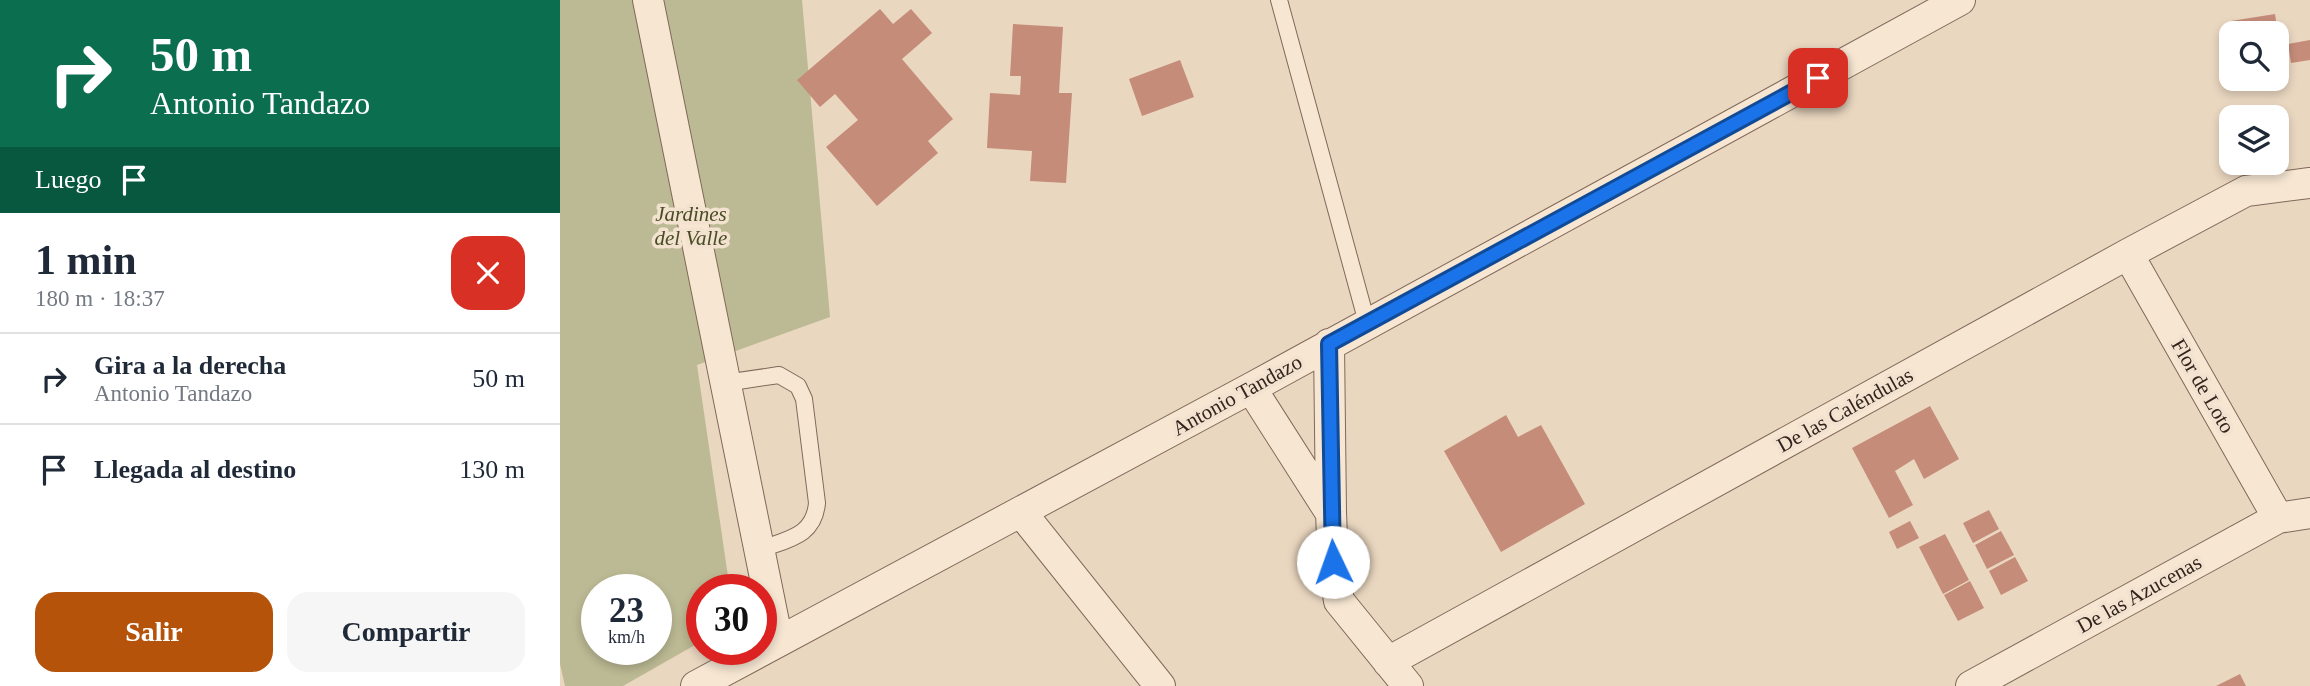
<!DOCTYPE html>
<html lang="es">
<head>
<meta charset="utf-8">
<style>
  :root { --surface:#fff; --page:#f6f6f7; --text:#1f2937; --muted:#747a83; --line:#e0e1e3; --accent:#b45309 }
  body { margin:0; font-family:"Times New Roman",serif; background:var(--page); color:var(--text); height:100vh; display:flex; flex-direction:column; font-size:26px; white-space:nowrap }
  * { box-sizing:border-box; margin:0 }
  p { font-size:23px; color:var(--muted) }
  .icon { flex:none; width:38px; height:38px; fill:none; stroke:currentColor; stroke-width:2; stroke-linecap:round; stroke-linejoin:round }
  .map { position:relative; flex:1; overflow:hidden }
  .panel { display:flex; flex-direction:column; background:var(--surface); width:560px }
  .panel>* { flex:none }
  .top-card { background:#0b6e4f; color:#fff; overflow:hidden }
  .controls { position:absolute; left:1659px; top:21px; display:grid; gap:14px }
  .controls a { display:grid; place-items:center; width:70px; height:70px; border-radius:14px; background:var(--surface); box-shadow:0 4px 10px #0003; font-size:35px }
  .speed { position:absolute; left:21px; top:574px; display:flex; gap:14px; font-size:35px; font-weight:700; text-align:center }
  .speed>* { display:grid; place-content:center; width:91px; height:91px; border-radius:50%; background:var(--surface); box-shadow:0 4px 10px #0003; line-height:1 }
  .speed small { font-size:18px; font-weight:400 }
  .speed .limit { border:10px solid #d22; background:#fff; color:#111 }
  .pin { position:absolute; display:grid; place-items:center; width:60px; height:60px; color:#fff; margin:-30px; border-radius:14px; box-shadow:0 4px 10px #0006 }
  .me { position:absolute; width:77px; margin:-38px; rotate:357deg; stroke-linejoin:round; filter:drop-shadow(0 0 5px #0008) }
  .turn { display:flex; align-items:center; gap:24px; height:147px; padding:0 35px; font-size:32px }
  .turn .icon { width:91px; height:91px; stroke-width:2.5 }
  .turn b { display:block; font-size:49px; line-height:60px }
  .then { display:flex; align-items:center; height:66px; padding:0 35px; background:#0003; gap:14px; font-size:26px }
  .round { display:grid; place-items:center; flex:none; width:74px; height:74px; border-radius:21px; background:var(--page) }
  .head { display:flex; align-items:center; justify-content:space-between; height:119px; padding:0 35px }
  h1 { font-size:42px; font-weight:800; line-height:52px }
  .primary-button { display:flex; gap:14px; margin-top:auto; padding:14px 35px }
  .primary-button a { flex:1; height:80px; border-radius:21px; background:var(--accent); color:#fff; font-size:28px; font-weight:800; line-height:80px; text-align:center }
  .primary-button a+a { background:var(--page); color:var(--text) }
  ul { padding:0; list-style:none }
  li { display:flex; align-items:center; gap:21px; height:91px; padding:0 35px; border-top:2px solid var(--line) }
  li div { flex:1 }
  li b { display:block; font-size:26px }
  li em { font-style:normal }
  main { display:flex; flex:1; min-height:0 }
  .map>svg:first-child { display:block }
  .cemetery { fill:#bcba94; fill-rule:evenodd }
  .building { fill:#c58c79 }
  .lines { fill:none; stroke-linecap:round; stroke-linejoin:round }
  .lane-casing { stroke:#81685a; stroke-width:18 }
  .street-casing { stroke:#81685a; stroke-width:32 }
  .lane { stroke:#f6e6d2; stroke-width:16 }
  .street { stroke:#f6e6d2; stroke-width:30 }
  .route-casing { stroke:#114b97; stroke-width:18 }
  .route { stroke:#1a73e8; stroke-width:12 }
  .labels { text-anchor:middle; stroke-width:7; stroke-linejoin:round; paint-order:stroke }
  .park-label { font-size:21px; font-style:italic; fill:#494d25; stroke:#f2e2cf }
  .street-label { font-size:21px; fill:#32241d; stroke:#f2e2cf }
</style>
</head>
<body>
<main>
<section class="panel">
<div class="top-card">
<div class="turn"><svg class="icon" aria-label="right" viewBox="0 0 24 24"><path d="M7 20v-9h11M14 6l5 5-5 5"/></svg><div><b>50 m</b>Antonio Tandazo</div></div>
<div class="then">Luego<svg class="icon" aria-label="arrive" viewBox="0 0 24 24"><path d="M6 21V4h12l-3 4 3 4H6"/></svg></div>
</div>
<div class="head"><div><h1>1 min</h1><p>180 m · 18:37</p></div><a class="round" style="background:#d93025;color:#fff"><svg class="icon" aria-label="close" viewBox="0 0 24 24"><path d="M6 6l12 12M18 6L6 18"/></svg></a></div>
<ul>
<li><svg class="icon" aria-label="right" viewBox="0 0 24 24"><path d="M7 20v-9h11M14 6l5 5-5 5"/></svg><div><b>Gira a la derecha</b><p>Antonio Tandazo</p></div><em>50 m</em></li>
<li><svg class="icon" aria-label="arrive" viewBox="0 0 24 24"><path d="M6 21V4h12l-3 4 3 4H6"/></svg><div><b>Llegada al destino</b></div><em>130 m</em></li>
</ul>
<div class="primary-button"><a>Salir</a><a>Compartir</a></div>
</section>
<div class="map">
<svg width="1750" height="686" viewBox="0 0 1750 686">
  <rect width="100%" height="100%" fill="#ead7c0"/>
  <!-- cemetery -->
  <path class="cemetery" d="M0,0h242l28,317 -133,48 33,225h-28v51l-79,45h-58l-5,-22zM37,590h59v59h-59z"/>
  <!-- building -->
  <path class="building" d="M320,9l13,15 18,-15 21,24 -30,26 51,60 -25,22 10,12 -61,53 -51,-59 32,-27 -23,-26 -15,13 -23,-27z
    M1715,14l3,19h-45l-2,-12z
    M453,24l50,3 -4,66h13l-6,90 -36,-2 2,-30 -45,-3 3,-55 30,2 1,-19h-11z
    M1750,40v20l-19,3 -3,-19z
    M620,60l14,37 -52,19 -13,-37z
    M1370,406l29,53 -35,20 -10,-20 -19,12 18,34 -24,13 -37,-70z
    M946,415l12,22 23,-12 44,79 -84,48 -57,-101z
    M1429,510l10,19 -26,14 -10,-20z
    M1350,521l9,17 -22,11 -8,-17z
    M1441,531l13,24 -27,14 -12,-24z
    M1385,534l24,46 -26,14 -24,-47z
    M1455,557l13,24 -27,14 -12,-24z
    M1410,581l14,27 -26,13 -14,-26z
    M1680,674l6,12h-30z"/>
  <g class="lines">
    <defs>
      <path id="lane" d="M719,0l88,323
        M165,383l54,-8 19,11 6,13 13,104c-3,34 -30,36 -58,47"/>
      <path id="street" d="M88,0l130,642
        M1568,254l150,264
        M769,344l2,168 2,50 6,39 69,85
        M691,388l79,124
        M461,512l139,174
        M828,662l740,-408 118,-63 64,-8
        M136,686l555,-298 709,-388
        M1411,686l307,-168 32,-5"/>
    </defs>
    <!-- lane casing -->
    <use href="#lane" class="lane-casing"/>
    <!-- street casing -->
    <use href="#street" class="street-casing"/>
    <!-- lane -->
    <use href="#lane" class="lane"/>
    <!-- street -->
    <use href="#street" class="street"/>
  </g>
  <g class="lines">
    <defs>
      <path id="route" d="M773,562l-4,-218 489,-266"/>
    </defs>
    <!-- route casing -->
    <use href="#route" class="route-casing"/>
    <!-- route -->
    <use href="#route" class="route"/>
  </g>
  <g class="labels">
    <!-- park labels -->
    <g class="park-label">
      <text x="131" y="221">Jardines<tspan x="131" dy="24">del Valle</tspan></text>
    </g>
    <!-- street labels -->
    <g class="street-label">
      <text transform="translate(1643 386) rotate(60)" y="7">Flor de Loto</text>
      <text transform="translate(677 395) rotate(-29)" y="7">Antonio Tandazo</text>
      <text transform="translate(1285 410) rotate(-29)" y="7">De las Caléndulas</text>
      <text transform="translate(1579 594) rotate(-29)" y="7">De las Azucenas</text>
    </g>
  </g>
</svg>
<div class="controls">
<a><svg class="icon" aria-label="search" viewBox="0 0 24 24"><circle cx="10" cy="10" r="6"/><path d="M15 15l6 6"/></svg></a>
<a><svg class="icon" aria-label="layers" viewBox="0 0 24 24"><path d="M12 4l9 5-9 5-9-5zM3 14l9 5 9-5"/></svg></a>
</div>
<div class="speed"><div>23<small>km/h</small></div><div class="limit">30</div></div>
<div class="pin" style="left:1258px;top:78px;background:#d93025"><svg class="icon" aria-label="arrive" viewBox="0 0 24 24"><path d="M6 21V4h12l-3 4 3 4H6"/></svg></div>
<svg class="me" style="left:773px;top:562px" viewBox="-20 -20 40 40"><circle r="19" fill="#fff"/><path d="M0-13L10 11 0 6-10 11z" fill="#1a73e8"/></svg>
</div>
</main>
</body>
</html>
